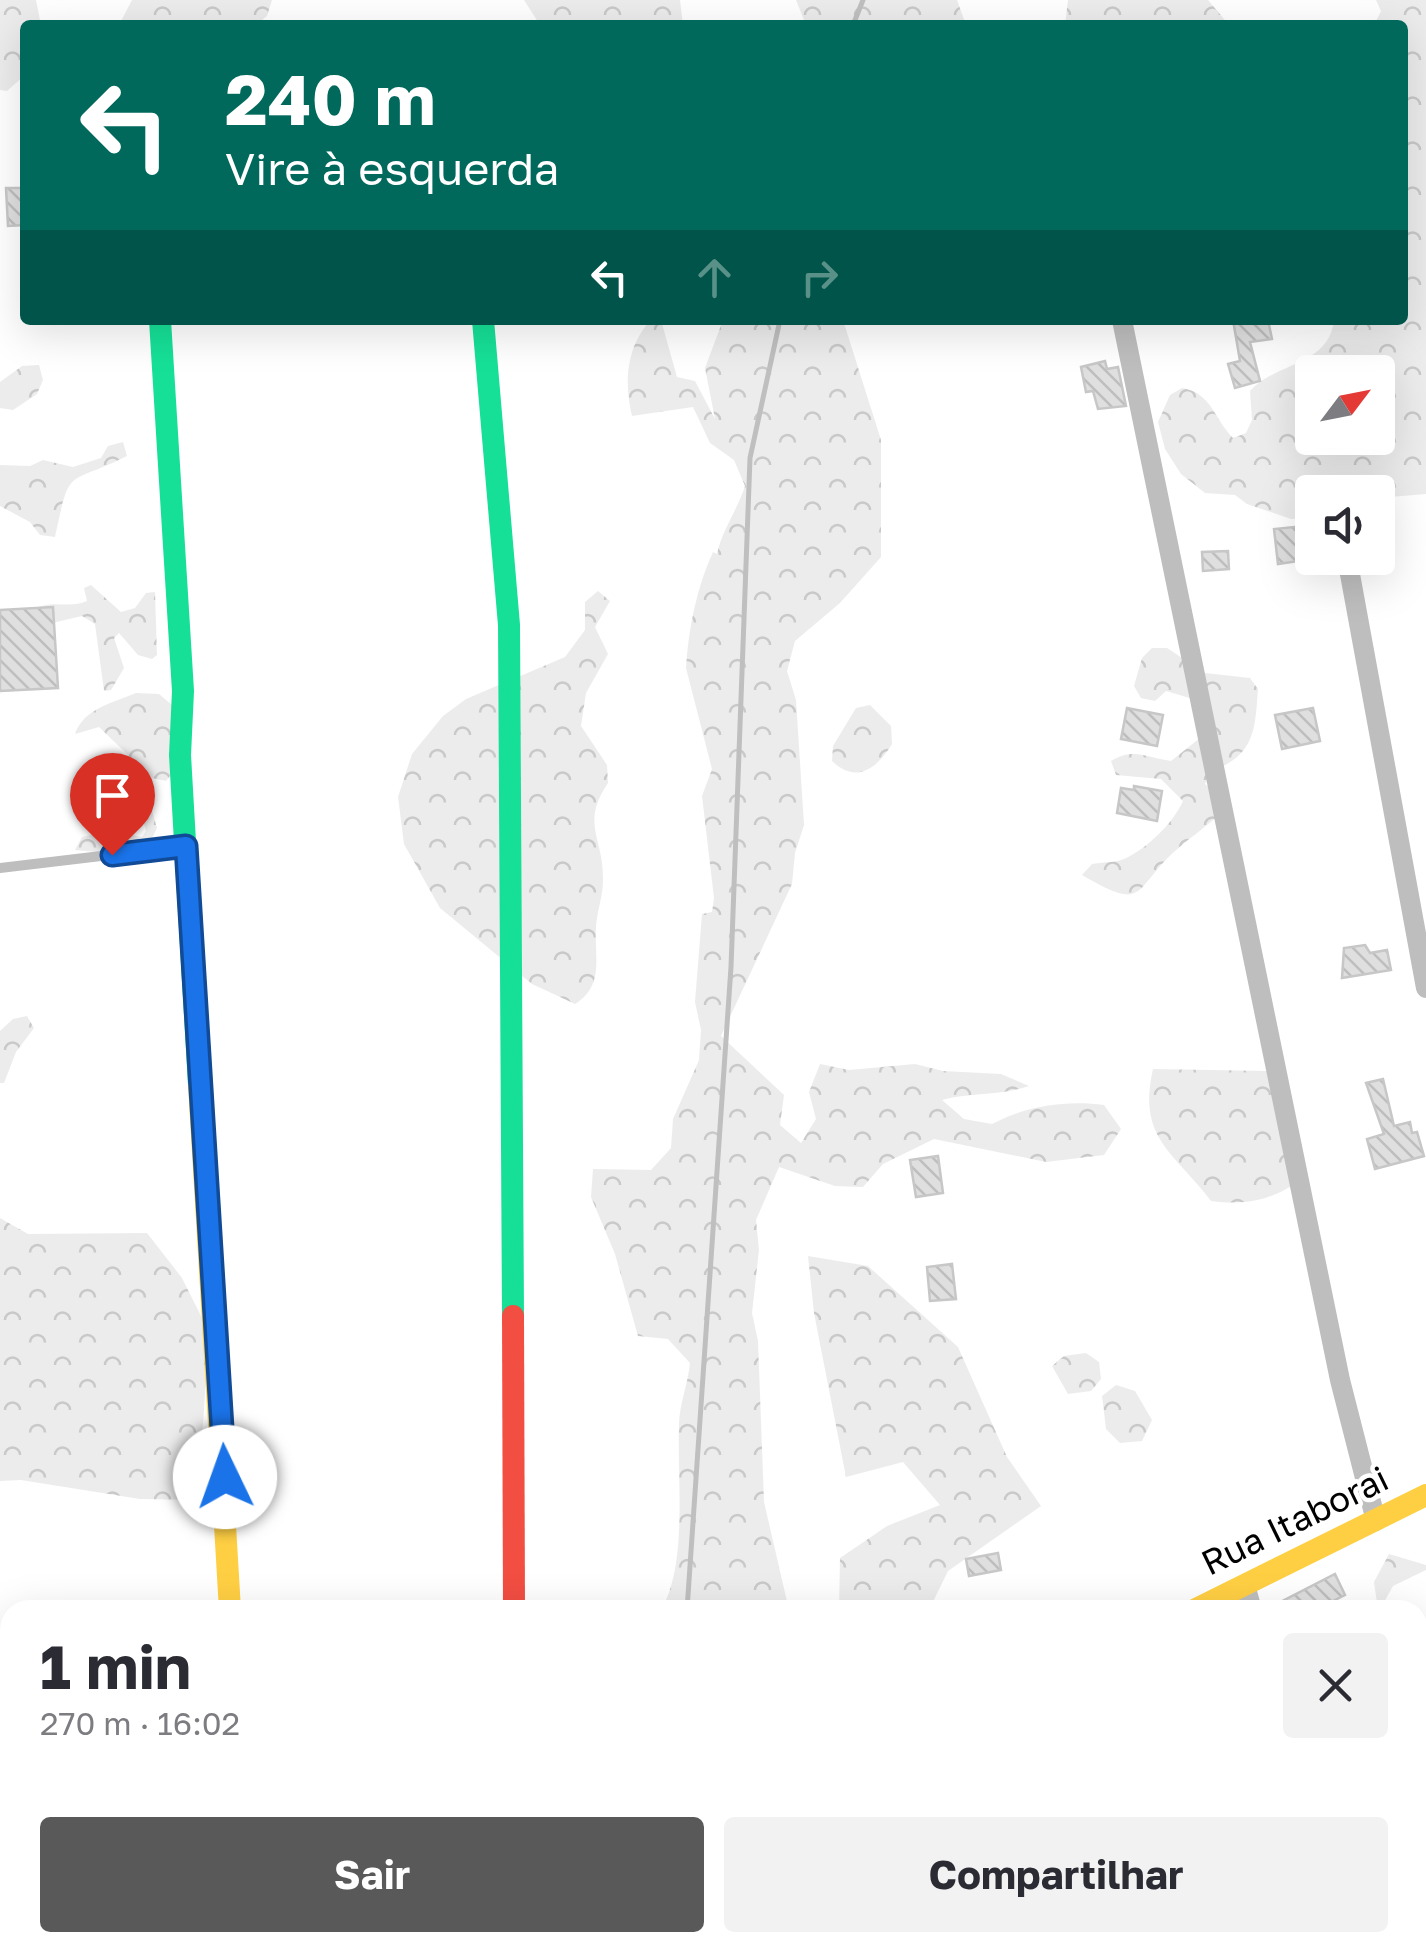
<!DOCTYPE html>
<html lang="pt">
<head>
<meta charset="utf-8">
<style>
  :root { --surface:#fff; --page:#f2f2f3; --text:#2b2b33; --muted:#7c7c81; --accent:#595959 }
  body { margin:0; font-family:"Golos Text",sans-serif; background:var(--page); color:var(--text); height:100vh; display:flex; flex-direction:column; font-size:38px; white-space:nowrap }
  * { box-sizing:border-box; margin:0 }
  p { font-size:32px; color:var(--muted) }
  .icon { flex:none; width:55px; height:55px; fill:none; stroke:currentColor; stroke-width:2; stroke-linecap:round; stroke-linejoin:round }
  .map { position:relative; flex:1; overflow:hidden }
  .panel { position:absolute; left:0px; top:1600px; width:1428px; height:352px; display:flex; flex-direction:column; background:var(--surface); border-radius:30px 30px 0 0; box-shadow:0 10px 40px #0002 }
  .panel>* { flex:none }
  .hud { position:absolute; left:20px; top:20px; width:1388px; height:305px; border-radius:10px; box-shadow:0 10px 40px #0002; background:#00695c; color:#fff; overflow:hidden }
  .needle { width:65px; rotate:58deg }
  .fabs { position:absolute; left:1295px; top:355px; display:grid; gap:20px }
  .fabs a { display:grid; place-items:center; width:100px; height:100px; border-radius:10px; background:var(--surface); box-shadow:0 10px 40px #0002; font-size:50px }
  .pin { position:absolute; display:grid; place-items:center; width:85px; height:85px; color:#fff; margin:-102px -42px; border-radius:50% 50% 50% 0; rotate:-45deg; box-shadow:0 0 10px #0007 }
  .pin .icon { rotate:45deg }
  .me { position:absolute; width:110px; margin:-55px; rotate:357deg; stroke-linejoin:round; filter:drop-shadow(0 0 8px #0008) }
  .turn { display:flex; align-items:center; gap:35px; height:210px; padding:0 40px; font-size:45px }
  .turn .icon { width:130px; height:130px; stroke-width:2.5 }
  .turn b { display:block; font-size:70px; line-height:85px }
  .lanes { display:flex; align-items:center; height:95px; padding:0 40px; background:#0003; justify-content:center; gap:50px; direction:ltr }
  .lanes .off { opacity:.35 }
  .round { display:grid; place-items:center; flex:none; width:105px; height:105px; border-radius:10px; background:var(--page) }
  .overview { display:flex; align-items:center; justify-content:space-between; height:170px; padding:0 40px }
  h1 { font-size:60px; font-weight:700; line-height:75px }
  .primary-button { display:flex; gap:20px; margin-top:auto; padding:20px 40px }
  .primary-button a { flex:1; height:115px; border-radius:10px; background:var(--accent); color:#fff; font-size:40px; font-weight:700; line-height:115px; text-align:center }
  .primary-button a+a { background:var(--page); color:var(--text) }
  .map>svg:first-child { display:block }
  .forest { fill:url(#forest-crowns); fill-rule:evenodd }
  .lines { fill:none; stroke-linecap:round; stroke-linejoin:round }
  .stream { stroke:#bfbfbf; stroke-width:5 }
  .building { fill:url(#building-back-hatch); stroke:#c7c7c7; stroke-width:2.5 }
  .lane { stroke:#bebebe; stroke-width:10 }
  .street { stroke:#bebebe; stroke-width:20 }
  .fast { stroke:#16e098; stroke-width:22 }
  .slow { stroke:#ffcf43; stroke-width:22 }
  .jam { stroke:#f24e42; stroke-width:22 }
  .route-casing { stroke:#114b97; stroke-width:25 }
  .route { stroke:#1a73e8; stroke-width:18 }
  .labels { text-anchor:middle; stroke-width:9; stroke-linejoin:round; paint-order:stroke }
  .street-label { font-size:35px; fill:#000; stroke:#fff }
</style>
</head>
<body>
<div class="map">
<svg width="1426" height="1952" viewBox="0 0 1426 1952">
  <defs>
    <pattern id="forest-crowns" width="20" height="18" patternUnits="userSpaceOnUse" patternTransform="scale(2.5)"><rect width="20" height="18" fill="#ececec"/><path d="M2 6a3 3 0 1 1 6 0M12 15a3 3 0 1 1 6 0" fill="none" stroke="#c9c9c9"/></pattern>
    <pattern id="building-back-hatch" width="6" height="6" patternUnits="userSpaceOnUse" patternTransform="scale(2.5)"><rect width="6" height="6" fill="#dfdfdf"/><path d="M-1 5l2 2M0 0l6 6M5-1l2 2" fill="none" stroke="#bebebe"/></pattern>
  </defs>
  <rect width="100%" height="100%" fill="#fff"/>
  <!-- forest -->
  <path class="forest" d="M0,0h36l5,25h-16v50l-18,16 -7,-1z
    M132,0h140l-5,16 -11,9h-137z
    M524,0h156l3,25h-143z
    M796,0h161l9,25h-160z
    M1068,0h140l21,25h-164z
    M1376,0h50v494l-48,4v-6h-66v26l-21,1 -44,-15 -12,-9 -30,-2 -24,-19 -16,-25 -7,-27 12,-27 12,-7c30,5 32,31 51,50l13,-5 6,-13 -2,-29c26,-29 79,-25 84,-71h68v-295h-28l7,-14zM1312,372h66v66h-66z
    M651,320h10l16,57 18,4 20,38 -10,-51 18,-48h120l38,120v117l-41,46 -45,38 -8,30 9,29 8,125 -9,28 -3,31 -71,152 63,59 -4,30 21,18 15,-24 -7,-27 11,-28 29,6 66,-6 28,7 58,3 28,12c-29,10 -59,6 -87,14l22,19 28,5c34,-18 74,-24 112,-19l17,24 -17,26 -58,7 -112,-23 -51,25 -20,23 -28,-1 -56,-19 -23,53 3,30 -7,63 6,28 6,161 25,108h-128c27,-45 16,-131 18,-185 0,-20 9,-41 11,-62l-22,-24 -30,-3 -23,-82 -24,-57 2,-28 58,1 20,-22 2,-29 26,-59 2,-30 -6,-28 7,-88 10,-2 2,-14 -12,-102 10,-27 -26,-101c2,-38 11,-82 27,-116l4,2c5,-24 20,-43 28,-68l-11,-26 -24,-17 -17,-36 -61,9c-8,-33 -6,-70 19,-96z
    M39,365l4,15 -6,14 -24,16 -13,-2v-26l22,-16z
    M123,442l4,14c-62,31 -56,8 -72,81l-15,-2 -10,-13 -30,-16v-41l30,1 13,-6 30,7 28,-9 7,-12z
    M91,585l30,27 14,-4 11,-15 9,-1 2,63 -5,4 -14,-4 -19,-22 -5,5 10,30 -13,22 -7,1 -9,-67 -13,-8 -30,7 -17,-14c16,-10 35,0 52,-8l-3,-13z
    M598,591l12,10 -15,26 13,27 -22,39 -5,33 26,39 1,18c-28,41 -4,55 -5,97 0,16 -6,31 -7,47 -2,30 9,58 -21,77l-43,-20 -92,-76 -36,-64 -6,-47 14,-43 31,-38 23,-17 99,-42 20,-27v-28z
    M1152,648h15l38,25 45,5 8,11c-3,43 -4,67 -47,82l-6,13 24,21c-17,18 -36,30 -54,46 -43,39 -28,62 -93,24l10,-11c10,-2 23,-1 32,-5 23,-10 49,-36 59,-58l-22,-22 -45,-4 -5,-14c23,-14 36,-3 60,0l34,-27 -12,-35 -27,-8 -11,10 -14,-3 -7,-12 8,-28z
    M136,693l23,1 13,11 -1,70 -5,6 -14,-3 -53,-51 -24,7c9,-26 38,-31 61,-41z
    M870,705l21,21 1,18c-15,25 -36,40 -60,17l1,-15 23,-38z
    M140,795l8,2 9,31 -10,20 -29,6 -43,-4 7,-13 28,-6 32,6 4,-6 -8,-30z
    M27,1016l7,12 -18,24 -12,31h-4v-52l13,-12z
    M1153,1069l115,2 27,113c-30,18 -50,21 -84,17 -37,-49 -74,-62 -58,-132z
    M0,1218l28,16 119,-1 35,45 27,54 -11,168 -58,-1 -119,-19 -21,1z
    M808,1256l60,10 90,81 49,110 34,49 -93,65 -19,39h-90l1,-52 47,-32 53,-21 -37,-43 -57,15 -32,-164z
    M1086,1353l13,9 2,17 -10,12 -23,3 -16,-28 12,-10z
    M1116,1385l19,6 17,29 -10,21 -22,2 -14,-14 -4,-33z
    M1389,1554l37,11v5l-33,16 -10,18 2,6h-7l-4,-28z
    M267,1943h108l6,9h-116z
    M653,1943h126l5,9h-129z"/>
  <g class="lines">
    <!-- stream -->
    <path class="stream" d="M853,25l10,-25
      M687,1610l44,-643 19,-509 30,-138
      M664,1952l1,-10"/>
  </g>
  <!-- building -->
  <path class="building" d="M6,188h19v37l-17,1z
    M1233,320h35l4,19 -22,3 10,39 -25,7 -7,-24 12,-3z
    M1105,361l2,8 11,-2 8,39 -28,3 -5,-18 -7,1 -5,-25z
    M1304,526l2,8h6v25l-34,5 -4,-35z
    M1228,551l1,18 -26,2 -1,-19z
    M53,607l5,81 -58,3v-81z
    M1127,708l36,7 -6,31 -36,-7z
    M1313,708l7,33 -38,8 -7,-34z
    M1134,786l28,5 -5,30 -40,-8 4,-25 13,2z
    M1365,945l5,8 17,-3 4,20 -49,8 2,-30z
    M1383,1079l11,47 16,-4 2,11 5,-1 7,24 -49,13 -8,-30 17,-5 -18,-51z
    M938,1156l5,37 -27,4 -6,-37z
    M952,1264l4,35 -26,2 -3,-34z
    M998,1553l3,17 -32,6 -3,-17z
    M1335,1574l10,21 -30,15h-50z"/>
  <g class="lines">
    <!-- lane -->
    <path class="lane" d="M0,868l185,-22"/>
    <!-- street -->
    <path class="street" d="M1122,320l218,1060 36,141
      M1347,558l79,430
      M1245,1585l7,25
      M252,1942l1,10
      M966,1942l1,10
      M1336,1942l3,10"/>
    <!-- fast -->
    <path class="fast" d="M160,320l23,371 -3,64 19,330
      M483,320l26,305 4,691
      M546,1952l18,-10"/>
    <!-- slow -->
    <path class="slow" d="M199,1085l31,525
      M1194,1610l232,-115"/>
    <!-- jam -->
    <path class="jam" d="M513,1316l1,294"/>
  </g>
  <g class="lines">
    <defs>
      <path id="route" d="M112,855l74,-9 39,631"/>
    </defs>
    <!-- route casing -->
    <use href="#route" class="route-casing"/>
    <!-- route -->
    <use href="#route" class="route"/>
  </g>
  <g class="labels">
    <!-- street labels -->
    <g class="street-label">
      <text transform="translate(1295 1521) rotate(-26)" y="12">Rua Itaborai</text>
    </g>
  </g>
</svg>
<div class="fabs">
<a><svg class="needle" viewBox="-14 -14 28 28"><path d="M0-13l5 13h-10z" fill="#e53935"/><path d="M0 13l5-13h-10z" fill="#7c7c81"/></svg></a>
<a><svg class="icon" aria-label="sound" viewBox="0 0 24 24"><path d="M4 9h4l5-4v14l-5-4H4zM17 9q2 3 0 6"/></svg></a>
</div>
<div class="pin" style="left:112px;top:855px;background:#d93025"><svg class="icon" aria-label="arrive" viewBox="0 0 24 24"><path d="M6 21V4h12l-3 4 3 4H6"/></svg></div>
<svg class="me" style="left:225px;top:1477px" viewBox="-20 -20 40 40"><circle r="19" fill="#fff"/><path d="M0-13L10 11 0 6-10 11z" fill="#1a73e8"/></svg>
<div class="hud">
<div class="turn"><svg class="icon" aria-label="left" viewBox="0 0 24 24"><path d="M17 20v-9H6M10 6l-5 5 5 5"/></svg><div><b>240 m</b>Vire à esquerda</div></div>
<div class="lanes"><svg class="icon" aria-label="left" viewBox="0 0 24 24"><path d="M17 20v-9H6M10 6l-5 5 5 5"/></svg><svg class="icon off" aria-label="ahead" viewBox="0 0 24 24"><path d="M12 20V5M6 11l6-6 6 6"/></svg><svg class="icon off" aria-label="right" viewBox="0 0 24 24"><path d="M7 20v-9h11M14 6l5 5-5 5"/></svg></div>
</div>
<section class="panel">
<div class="overview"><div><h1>1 min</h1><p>270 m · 16:02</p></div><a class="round"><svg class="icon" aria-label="close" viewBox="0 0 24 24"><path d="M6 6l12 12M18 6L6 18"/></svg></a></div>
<div class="primary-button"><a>Sair</a><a>Compartilhar</a></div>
</section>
</div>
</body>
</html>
